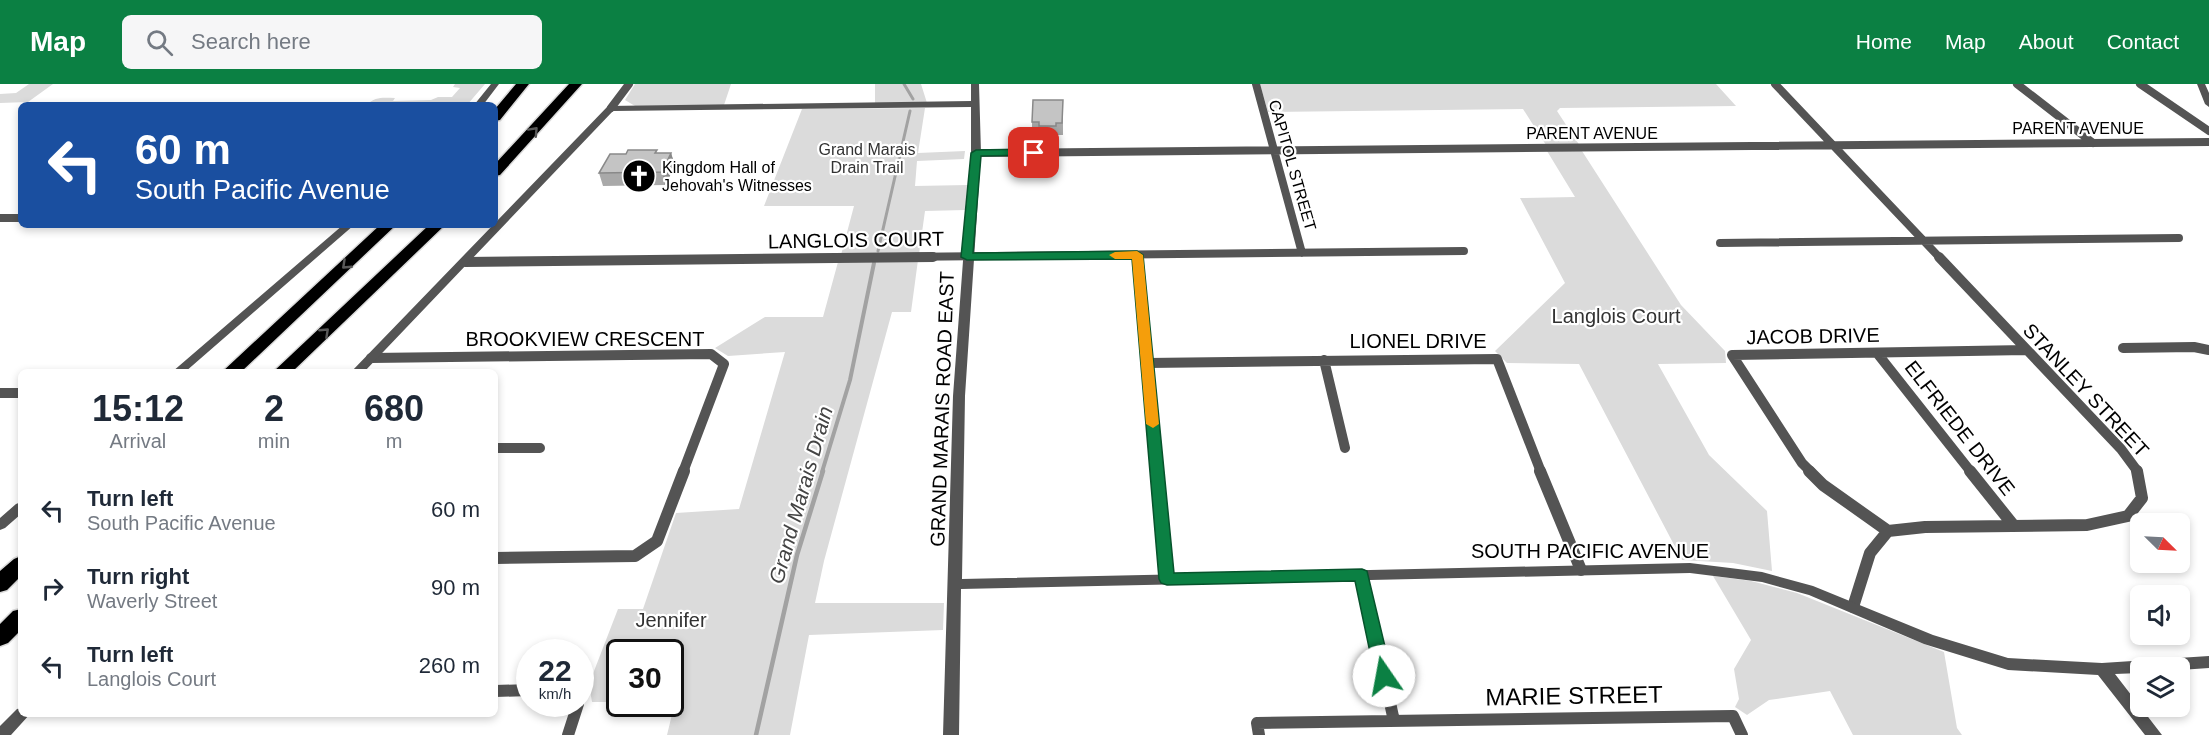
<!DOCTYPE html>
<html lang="en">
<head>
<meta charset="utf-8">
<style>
  :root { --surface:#fff; --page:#f6f6f7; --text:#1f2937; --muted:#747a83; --accent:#0b8043 }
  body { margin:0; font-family:Arial,sans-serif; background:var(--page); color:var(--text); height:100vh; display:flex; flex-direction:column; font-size:22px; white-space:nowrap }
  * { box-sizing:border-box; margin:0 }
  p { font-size:20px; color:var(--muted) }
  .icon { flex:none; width:33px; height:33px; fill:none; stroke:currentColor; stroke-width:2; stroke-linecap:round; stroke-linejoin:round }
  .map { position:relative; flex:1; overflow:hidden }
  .sheet { position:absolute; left:18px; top:285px; width:480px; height:348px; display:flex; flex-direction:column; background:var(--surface); border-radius:9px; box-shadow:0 3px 9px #0003 }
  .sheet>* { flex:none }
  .hud { position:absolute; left:18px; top:18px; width:480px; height:126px; border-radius:9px; box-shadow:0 3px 9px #0003; background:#1a4fa0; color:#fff; overflow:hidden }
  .needle { width:39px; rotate:114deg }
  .controls { position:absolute; left:2130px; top:429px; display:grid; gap:12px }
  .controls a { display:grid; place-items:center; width:60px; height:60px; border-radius:9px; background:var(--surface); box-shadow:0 3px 9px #0003; font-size:30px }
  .speed { position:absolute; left:516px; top:555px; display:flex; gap:12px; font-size:30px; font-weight:700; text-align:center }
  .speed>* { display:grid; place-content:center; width:78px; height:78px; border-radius:50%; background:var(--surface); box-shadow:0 3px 9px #0003; line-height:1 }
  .speed small { font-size:15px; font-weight:400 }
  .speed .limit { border:3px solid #111; border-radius:9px; background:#fff; color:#111 }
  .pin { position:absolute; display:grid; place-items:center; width:51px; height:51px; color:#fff; margin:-26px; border-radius:12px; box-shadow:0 3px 9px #0006 }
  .me { position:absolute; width:66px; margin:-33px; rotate:348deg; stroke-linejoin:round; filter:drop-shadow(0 0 4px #0008) }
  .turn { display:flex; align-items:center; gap:21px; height:126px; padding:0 18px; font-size:27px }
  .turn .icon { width:78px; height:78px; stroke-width:2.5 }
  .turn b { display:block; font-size:42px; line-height:51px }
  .eta { display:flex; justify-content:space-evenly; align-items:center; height:102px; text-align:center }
  .eta b { font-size:36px; font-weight:700; line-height:42px }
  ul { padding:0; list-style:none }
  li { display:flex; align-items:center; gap:18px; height:78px; padding:0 18px }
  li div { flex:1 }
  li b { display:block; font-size:22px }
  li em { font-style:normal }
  header { display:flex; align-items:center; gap:36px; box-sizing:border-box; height:84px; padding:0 30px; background:var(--accent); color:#fff }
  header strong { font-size:28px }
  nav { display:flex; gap:33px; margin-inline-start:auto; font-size:21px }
  .search { width:420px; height:54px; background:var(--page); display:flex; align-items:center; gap:15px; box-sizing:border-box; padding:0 21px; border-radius:9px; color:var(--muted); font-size:22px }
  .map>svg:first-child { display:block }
  .green { fill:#dbdbdb }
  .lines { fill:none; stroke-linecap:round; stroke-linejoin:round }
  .stream-far2 { stroke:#a2a2a2; stroke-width:3 }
  .stream-far1 { stroke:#a2a2a2; stroke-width:4 }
  .stream { stroke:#a2a2a2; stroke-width:4.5 }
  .motorway-casing { stroke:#dbdbdb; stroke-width:3 }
  .minor-far2 { stroke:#545454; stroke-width:8 }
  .minor-far1 { stroke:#545454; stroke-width:10 }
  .minor { stroke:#545454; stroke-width:12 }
  .tertiary { fill:#545454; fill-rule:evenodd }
  .motorway { fill:#000; fill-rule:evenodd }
  .wall { fill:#a9a9a9 }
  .shaded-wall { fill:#898989 }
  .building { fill:#c4c4c4; stroke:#898989; stroke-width:1.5 }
  .oneway { stroke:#595959 }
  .route { fill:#0b8043; stroke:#07532c; stroke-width:1.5 }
  .slow { fill:#f59e0b }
  .labels { text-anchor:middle; stroke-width:4.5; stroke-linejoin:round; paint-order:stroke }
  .far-street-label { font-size:16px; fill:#000; stroke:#fff }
  .far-park-label { font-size:16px; fill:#323232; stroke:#fff }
  .far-poi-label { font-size:16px; fill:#000; stroke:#fff; text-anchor:start }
  .street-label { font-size:20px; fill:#000; stroke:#fff }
  .park-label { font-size:20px; fill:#323232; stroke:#fff }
  .water-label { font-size:21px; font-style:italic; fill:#434343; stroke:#fff }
  .near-street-label { font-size:24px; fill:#000; stroke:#fff }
</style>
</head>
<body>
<header>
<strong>Map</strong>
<div class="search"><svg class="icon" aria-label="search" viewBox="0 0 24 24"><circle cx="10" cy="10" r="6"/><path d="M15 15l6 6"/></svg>Search here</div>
<nav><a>Home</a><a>Map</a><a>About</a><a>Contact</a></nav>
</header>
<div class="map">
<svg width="2209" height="651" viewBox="0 0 2209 651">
  <rect width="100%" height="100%" fill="#fff"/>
  <!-- green -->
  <path class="green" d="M29,0h24l-25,18 -28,1v-9l16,-1z
    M455,0h30l-18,21h-100c8,-9 17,-7 28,-7l-2,3 38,-1 7,-3h14l8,-9 -7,-1z
    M635,0h96l-7,21 -89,1 -10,-6z
    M875,0h46l6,19h-52z
    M1260,0h456l20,22 -176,2 -3,3 23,35 -34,-1 -23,-36 -255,3z
    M925,24l-7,45 47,-2 -1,8 -47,2 -2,25 53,-1 -3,25 -40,1 -6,43 -78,1 13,-49h-90l38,-97z
    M1547,67h35l99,154 44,46 1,12 -68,1 51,91 58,56 5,60 -39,-8 -51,-3 -103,-196 -72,-1 -12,-12 70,-68 -45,-85 55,-1z
    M918,176l-7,52h-19l-68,249 -9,42h129l-1,27 -134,5 -19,100h-123l8,-33 -4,-1 -1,-49h-50l-1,50h-27l-3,-18 29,-75h25l33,-96 63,-4 46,-157 -57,4 -13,-8 50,-31h58l15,-55z
    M1713,492l38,5 46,12 147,59 13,76 5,7h-109l-23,-44 -61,9 -22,15 -12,-8 4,-8 -5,-30 17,-29z"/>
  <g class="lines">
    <!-- stream-far2 -->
    <path class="stream-far2" d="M904,0l9,15
      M878,167l32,-140"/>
    <!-- stream-far1 -->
    <path class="stream-far1" d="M822,388l28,-92 24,-117"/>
    <!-- stream -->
    <path class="stream" d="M756,651l41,-180 26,-84"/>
    <defs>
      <path id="motorway" d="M516,0h13l-29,36 -5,1v-12z
        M569,0h13l-82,91 -5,1v-12z
        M380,141h16l-155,147h-19z
        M429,141h16l-153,147h-19z
        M21,472v20l-14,14 -7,2v-21l14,-12z
        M21,525v21l-13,13 -8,3v-22l13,-13z"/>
    </defs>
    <!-- motorway casing -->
    <use href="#motorway" class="motorway-casing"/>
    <!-- minor-far2 -->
    <path class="minor-far2" d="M1256,0l46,169
      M1775,0l165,174
      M2017,0l76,59
      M2140,0l69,47
      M611,24l18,-24
      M976,69l1233,-11
      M0,134h21
      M1720,159l459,-5
      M1137,171v3
      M797,174l667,-7"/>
    <!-- minor-far1 -->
    <path class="minor-far1" d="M1137,173l20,215
      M1939,173l182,192 17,23
      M465,178l468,-5
      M2123,264l71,-1 15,3
      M1877,269l94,119
      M371,274l340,-4 13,10 -41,108
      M1324,276l21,88
      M1147,279l350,-4 44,113
      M0,309h21
      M495,364h45
      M1811,388l-9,-9 -70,-108 294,-5"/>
    <!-- minor -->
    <path class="minor" d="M1157,387l10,108
      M1540,387l41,99
      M1809,387l14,14 65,46
      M1970,387l44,55
      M495,474l140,-2 22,-15 27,-70
      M1362,491l32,146
      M1853,523l17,-54 18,-22 37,-4 162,-2 41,-9 14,-18 -5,-27
      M495,607l35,-1
      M568,651l10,-31
      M1259,651l-2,-12 476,-7 9,19"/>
    <!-- tertiary -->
    <path class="tertiary" d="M491,0h8l-16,21h-9z
      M971,0h8l2,69 -16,243 -3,183 728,-16 72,9 51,14 120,49 75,23 94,5 107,-7v12l-29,2v-2h-40v5l-25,1 47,61h-17l-47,-60 -90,-5 -84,-26 -115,-49 -47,-13 -72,-9 -729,16 -2,146h-16l10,-339 18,-243v-46l-358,4 -249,261h-13l257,-266 363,-5z
      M2197,0h8l4,9v14l-4,-3z
      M343,141h11l-169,147h-13z
      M21,418v12l-16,14 -5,2v-12l16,-14z
      M21,624v6h9l-19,21h-11v-9l17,-17z"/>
    <!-- motorway -->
    <use href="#motorway" class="motorway"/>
  </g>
  <!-- wall -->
  <path class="wall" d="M1063,16v35h-7v3h-17v-3h-7v-13z
    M658,69h13l4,13 -10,19 -62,1 -4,-13z"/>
  <!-- shaded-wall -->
  <path class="shaded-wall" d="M671,69l4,13 -10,19 -3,-13z"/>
  <!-- building -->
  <path class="building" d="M1033,16h30l-1,23h-6v3h-17v-4h-7z
    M628,66h29l-2,3h16l-9,19 -63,1 11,-19h16z"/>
  <!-- one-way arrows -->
  <defs><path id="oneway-chevron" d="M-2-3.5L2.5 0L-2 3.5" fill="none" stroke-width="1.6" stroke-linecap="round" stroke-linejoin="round" transform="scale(1.5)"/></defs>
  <g class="oneway">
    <use href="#oneway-chevron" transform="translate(534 47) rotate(-47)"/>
    <use href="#oneway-chevron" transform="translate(346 181) rotate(137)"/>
    <use href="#oneway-chevron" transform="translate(325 248) rotate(-43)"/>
  </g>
  <!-- route -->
  <path class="route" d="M1034,65l3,1v5l-56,1 -8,97 164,-2 6,4 31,318 188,-4 5,2 25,105 -2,5 -6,2 -6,-2 -3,-5 -20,-95 -188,4 -6,-2 -2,-4 -27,-320 -165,1 -6,-3 10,-104 5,-3z"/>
  <!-- slow -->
  <path class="slow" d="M1137,167l6,4 16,169 -6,4 -7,-4 -14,-165h-17l-6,-4 6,-3z"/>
  <!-- icons -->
  <defs>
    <symbol id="church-disc" viewBox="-11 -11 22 22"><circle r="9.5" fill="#000" stroke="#fff"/><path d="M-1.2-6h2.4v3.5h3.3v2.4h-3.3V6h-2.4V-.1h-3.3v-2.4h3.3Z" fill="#fff"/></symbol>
  </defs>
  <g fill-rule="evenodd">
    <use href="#church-disc" x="620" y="73" width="38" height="38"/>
  </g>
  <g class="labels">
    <!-- far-street labels -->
    <g class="far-street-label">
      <text x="2078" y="50">PARENT AVENUE</text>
      <text x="1592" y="55">PARENT AVENUE</text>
      <text transform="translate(1293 81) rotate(74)" y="6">CAPITOL STREET</text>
    </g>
    <!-- far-park labels -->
    <g class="far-park-label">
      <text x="867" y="71">Grand Marais<tspan x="867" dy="18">Drain Trail</tspan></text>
    </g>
    <!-- far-poi labels -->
    <g class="far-poi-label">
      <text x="662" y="89">Kingdom Hall of<tspan x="662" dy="18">Jehovah's Witnesses</tspan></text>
    </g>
    <!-- street labels -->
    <g class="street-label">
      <text transform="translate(856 156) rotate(-1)" y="7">LANGLOIS COURT</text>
      <text transform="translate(1813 252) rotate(-1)" y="7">JACOB DRIVE</text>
      <text x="585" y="262">BROOKVIEW CRESCENT</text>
      <text x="1418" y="264">LIONEL DRIVE</text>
      <text transform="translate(2086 306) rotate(47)" y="7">STANLEY STREET</text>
      <text transform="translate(942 325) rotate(-88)" y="7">GRAND MARAIS ROAD EAST</text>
      <text transform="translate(1960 344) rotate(52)" y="7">ELFRIEDE DRIVE</text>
      <text x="1590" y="474">SOUTH PACIFIC AVENUE</text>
    </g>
    <!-- park labels -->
    <g class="park-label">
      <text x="1616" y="239">Langlois Court</text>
      <text x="671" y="543">Jennifer</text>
    </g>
    <!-- water labels -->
    <g class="water-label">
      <text transform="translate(801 411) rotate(-74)" y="7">Grand Marais Drain</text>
    </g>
    <!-- near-street labels -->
    <g class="near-street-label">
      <text transform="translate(1574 612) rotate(-1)" y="8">MARIE STREET</text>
    </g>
  </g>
</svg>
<div class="controls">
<a><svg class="needle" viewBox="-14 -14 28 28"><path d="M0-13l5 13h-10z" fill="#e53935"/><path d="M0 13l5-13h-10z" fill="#747a83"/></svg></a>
<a><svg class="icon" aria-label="sound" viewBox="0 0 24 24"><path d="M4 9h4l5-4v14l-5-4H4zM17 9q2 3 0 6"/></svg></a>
<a><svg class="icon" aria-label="layers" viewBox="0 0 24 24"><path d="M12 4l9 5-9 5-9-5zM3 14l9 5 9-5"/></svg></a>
</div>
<div class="speed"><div>22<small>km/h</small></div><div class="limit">30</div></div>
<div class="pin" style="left:1034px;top:69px;background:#d93025"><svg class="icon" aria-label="arrive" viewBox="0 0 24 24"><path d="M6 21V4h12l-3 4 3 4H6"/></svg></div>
<svg class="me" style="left:1384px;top:592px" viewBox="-20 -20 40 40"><circle r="19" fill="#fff"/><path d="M0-13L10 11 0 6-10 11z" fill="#0b8043"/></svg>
<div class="hud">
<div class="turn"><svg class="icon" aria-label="left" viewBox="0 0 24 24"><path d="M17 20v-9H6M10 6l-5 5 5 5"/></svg><div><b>60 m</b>South Pacific Avenue</div></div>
</div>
<section class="sheet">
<div class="eta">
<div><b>15:12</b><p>Arrival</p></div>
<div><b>2</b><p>min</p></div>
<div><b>680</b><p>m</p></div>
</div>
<ul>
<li><svg class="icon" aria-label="left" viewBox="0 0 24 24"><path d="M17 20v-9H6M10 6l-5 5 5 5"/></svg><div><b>Turn left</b><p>South Pacific Avenue</p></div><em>60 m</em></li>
<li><svg class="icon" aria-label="right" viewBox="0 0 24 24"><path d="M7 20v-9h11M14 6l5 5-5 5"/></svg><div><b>Turn right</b><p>Waverly Street</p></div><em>90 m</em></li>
<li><svg class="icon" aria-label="left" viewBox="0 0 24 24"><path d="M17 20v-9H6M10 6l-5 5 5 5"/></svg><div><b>Turn left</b><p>Langlois Court</p></div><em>260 m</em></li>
</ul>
</section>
</div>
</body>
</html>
